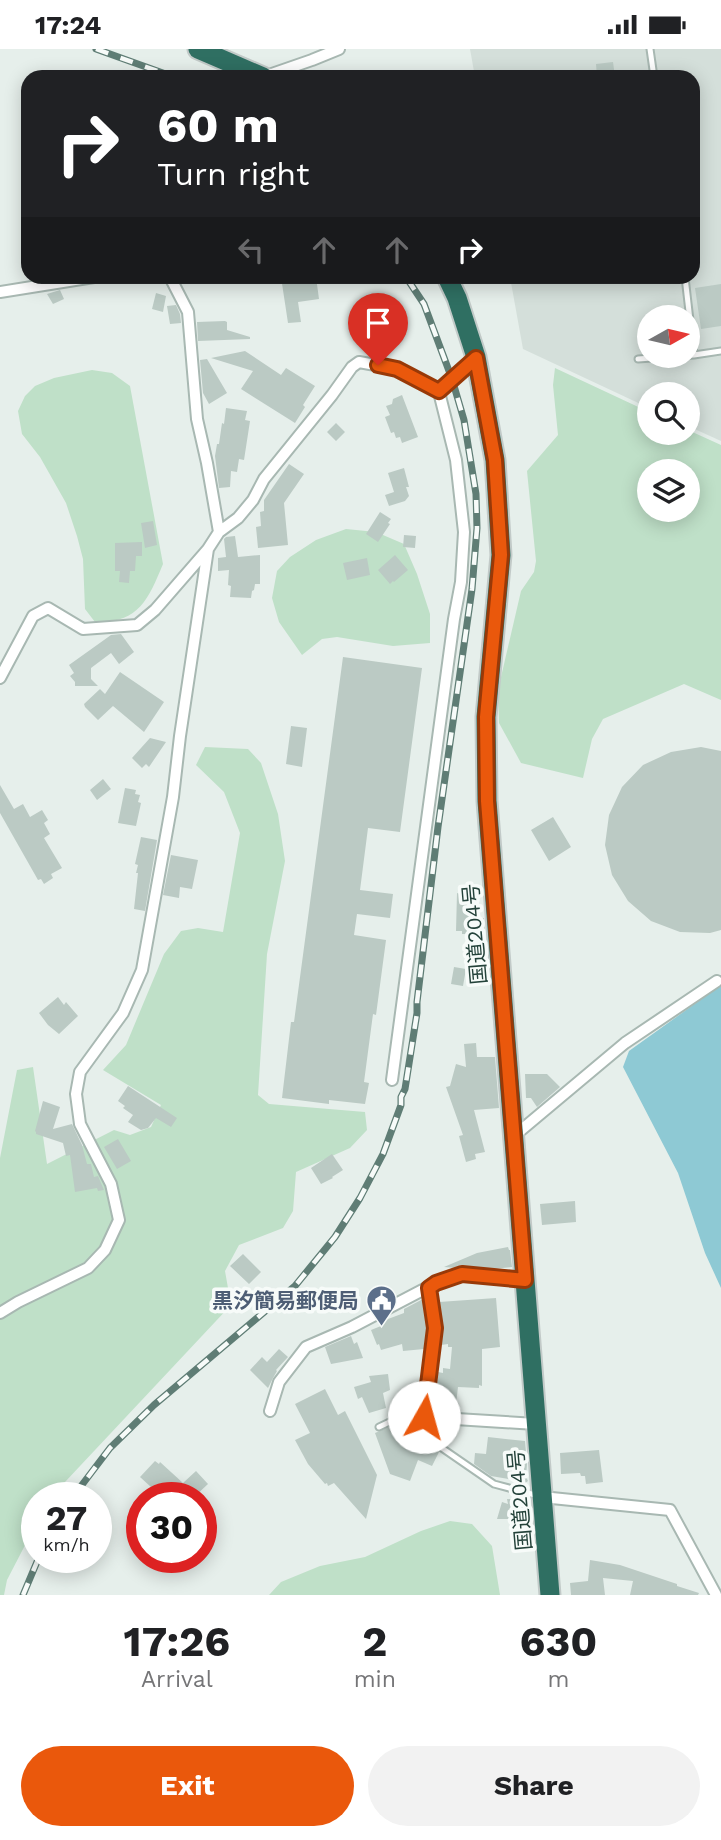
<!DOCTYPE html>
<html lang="en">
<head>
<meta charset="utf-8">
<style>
  :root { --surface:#fff; --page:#f2f2f2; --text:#202124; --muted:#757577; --accent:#ea580c }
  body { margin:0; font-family:"Work Sans","Noto Sans JP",sans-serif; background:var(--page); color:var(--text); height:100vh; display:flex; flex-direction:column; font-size:26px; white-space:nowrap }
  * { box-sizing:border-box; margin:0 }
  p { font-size:23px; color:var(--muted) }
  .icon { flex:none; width:38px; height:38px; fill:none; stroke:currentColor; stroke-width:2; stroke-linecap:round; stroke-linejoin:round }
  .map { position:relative; height:1546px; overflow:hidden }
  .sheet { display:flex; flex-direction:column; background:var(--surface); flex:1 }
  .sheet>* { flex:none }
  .top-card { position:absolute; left:21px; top:21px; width:679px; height:214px; border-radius:21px; box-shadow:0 4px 18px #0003; background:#202124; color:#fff; overflow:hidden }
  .needle { width:46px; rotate:82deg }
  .buttons { position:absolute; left:637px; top:256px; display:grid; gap:14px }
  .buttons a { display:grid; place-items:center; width:63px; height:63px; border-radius:50%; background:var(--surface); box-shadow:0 4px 18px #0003; font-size:35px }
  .speed { position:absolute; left:21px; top:1433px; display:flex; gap:14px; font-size:35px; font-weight:700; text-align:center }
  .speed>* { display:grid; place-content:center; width:91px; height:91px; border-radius:50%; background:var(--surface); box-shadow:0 4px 18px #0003; line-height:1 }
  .speed small { font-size:18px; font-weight:400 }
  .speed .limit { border:10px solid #d22; background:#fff; color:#111 }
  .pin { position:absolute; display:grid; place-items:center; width:60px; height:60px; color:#fff; margin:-72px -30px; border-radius:50% 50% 50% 0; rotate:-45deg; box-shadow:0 0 7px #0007 }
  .pin .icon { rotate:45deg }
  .me { position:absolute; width:77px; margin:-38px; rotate:7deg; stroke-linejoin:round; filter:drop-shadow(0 0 5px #0008) }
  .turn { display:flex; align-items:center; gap:24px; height:147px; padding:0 21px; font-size:32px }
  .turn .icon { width:91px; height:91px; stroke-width:2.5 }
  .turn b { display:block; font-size:49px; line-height:60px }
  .lanes { display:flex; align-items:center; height:66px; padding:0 21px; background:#0003; justify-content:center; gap:35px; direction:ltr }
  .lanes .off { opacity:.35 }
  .eta { display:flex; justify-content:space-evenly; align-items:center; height:119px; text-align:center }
  .eta b { font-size:42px; font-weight:700; line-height:49px }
  .button { display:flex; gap:14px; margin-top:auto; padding:14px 21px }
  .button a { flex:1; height:80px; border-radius:42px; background:var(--accent); color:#fff; font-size:28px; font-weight:700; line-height:80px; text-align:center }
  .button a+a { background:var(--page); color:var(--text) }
  .status { display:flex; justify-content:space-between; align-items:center; height:49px; padding:0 35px; background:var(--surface); direction:ltr }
  .status svg { height:19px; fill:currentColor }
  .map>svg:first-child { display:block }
  .built { fill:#d4dfda; fill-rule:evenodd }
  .green { fill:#bfe0c8; fill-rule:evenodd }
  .water { fill:#8ec9d4 }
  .building { fill:#bbcac4 }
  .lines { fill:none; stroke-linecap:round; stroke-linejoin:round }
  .lane-casing { stroke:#a8b8b2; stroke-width:9 }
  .street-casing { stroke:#a8b8b2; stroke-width:14 }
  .highway-casing { stroke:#c2cac8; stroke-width:23 }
  .lane { stroke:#fff; stroke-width:5 }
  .street { stroke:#fff; stroke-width:10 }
  .highway { stroke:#2f6f62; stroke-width:19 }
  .rail-casing { stroke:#5f7d75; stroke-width:7 }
  .rail { stroke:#f7fbf9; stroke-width:4.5; stroke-dasharray:13; stroke-linecap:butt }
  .route-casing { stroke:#983908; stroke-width:18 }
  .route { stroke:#ea580c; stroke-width:12 }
  .labels { text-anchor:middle; stroke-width:7; stroke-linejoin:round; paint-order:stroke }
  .street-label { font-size:21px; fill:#24423a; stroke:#f7fbf9 }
  .service-label { font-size:21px; font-weight:bold; fill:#4e5e75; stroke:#f7fbf9; text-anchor:end }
</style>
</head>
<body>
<div class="status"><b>17:24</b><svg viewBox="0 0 49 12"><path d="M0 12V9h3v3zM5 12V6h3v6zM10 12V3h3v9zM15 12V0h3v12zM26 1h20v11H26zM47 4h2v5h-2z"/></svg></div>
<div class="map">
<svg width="721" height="1546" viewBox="0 0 721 1546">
  <rect width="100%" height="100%" fill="#e6efeb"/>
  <!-- built -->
  <path class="built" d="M470,0h251v392l-33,-15v-32h-39v14l-126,-59 -13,-72h183v-200h-218zM649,268h39v38h-39z"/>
  <!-- green -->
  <path class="green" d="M555,319l94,44v20h39v-2l33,15v255l-37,-16 -81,35 -11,20 -9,39 -62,-15 -22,-40 -1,-33 23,-99 13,-19 2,-11 -9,-90 31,-36 -5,-50zM649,422h39v38h-39z
    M92,321l20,3 18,13 33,178c-15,36 -24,59 -68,58l-10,-13 -2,-50 -6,-23 -11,-33 -26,-46 -18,-23 -4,-23 7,-15 10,-10 19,-8z
    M346,480l30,3 28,12 13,30 13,40v29l-37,3 -56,-9 -15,2 -20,16 -23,-33 -7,-24 5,-27 13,-14 26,-17z
    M205,698l43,2 13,14 17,51 7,47 -18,93 -9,141 11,9 96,8 2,18 -17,18 -54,24 -3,39 -10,17 -44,17 -14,26 6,34 -181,193h-13v24l-30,58 -3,15h-4v-437l17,-88 16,-3 14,97 67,-34 16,5 21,-8 10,-22 -58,-35 23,-25 38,-91 17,-23 17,-3 25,4 17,-99 -16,-41 -28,-27z
    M450,1472l22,3 20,22 8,49h-231l12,-13 39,-16 45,-9 56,-26z"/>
  <!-- water -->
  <path class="water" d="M721,936v303l-16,-35 -27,-80 -55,-106 6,-16z"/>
  <!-- building -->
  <path class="building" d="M613,13l2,15h-18l-1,-13z
    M281,228h35l3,22 -21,3 3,20 -13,1z
    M721,235v42l-20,3 -6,-41z
    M60,241l4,9 -11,5 -6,-10z
    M156,244l10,3 -3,16 -11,-3z
    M176,256l4,9 1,9 -11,1 -3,-18z
    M225,272l2,1v8l23,7v2l-52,2 -1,-19z
    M245,302l36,24 5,-7 29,18 -12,19 2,2 -10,16 -54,-34 12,-18 -42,-13z
    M207,310l20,34 -18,11 -6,-11 -3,-33z
    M402,346l16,42 -16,6 -2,-6 -4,1 -2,-6 -3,1 -6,-16 5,-2 -4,-9 6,-2 1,-5z
    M226,359l21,3 -2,9 5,1 -6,39 -5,-1 -2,13 -6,-1 -1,16 -11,1 -4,-32 2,-12h2l3,-21 2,1z
    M336,374l9,9 -9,9 -9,-9z
    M289,415l15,10 -20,29 4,42 -30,3 -2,-21 5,-1 -1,-14 4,-1v-11z
    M404,419l5,19h-3l3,9 -4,5 -16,5 -4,-11 9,-3 -6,-19z
    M380,463l11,7 -3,4 2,1 -12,18 -12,-8z
    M153,472l4,24 -12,3 -4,-25z
    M404,486l12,1 -1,12 -12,-1z
    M235,487l3,21 22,-2v29h-5l-1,6 -2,1 -1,7 -21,-1 1,-11 -3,-1 1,-15 -11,1v-13l8,-1 -2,-18 2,-2z
    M142,493v14h-6l-1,15h-5l-1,12 -10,-1 1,-11h-5v-28z
    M395,506l13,15 -14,12 -1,-1 -3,3 -12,-14z
    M367,509l3,17 -23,5 -4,-17z
    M121,585l13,18 -15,12 -8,-11 -20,15v11l7,7h-23v-4l-5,-6 4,-3 -5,-8 42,-30z
    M343,608l79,11 -22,164 -32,-4 -8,62 33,4 -3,24 -33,-4 -3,21 32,5 -10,75 -3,-1 -9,68 5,1 -4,21 -36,-4v4l-47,-6 9,-76h3z
    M120,623l44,30 -20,30 -31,-26 -15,14 -13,-13 -1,-3 16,-15 5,5z
    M291,677l16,2 -5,39 -16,-3z
    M150,689l16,4 -17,25 -3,-3 -4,4 -10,-10z
    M701,698l20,4v179l-11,3 -30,-1 -29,-11 -23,-20 -16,-26 -7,-30 4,-30 13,-28 21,-22 28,-13z
    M103,730l8,10 -14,11 -7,-10z
    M0,736l14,24 9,-5 7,13 12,-7 6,10 -4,3 6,11 -6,4 18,30 -11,6 2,4 -9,6 -3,-5 -3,1 -38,-67z
    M125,739l11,2 -1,4 5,1 -2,7 3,1 -5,23 -18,-3z
    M553,768l18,30 -22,14 -18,-31z
    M141,788l16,3 -12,71 -11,-2 4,-36h-2l2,-8 -3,-1z
    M171,806l27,5 -6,29 -12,-2 -1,11 -16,-3z
    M457,844l16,5 1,20h10l1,16h-23v-3h-6z
    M454,918l12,2 -3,17 -12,-2z
    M58,948l6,8 2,-3 12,14 -19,18 -11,-9 -9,-12z
    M476,994l1,14h18l4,51 -25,2 11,42 -10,2 1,5 -10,3 -7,-26 4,-1 -17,-48 4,-1 6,-22 10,3 -2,-23z
    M525,1025h22l13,13 -23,20 -6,-9h-5z
    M128,1037l49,32 -6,9 -15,-9 -8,10 -7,2 -13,-8 5,-7 -10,-7 2,-2 -7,-5z
    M43,1052l17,6 -7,22 19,-5 10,21 5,19h4l3,13 4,-1 6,14 -6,1 -1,-3 -22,4 -5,-37 -4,1 -3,-13 -27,-9v-2l-1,-1z
    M118,1090l13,22 -14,8 -13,-22z
    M332,1105l11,16 -11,7 1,1 -12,6 -10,-16z
    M575,1152l1,21 -34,3 -2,-21z
    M508,1198l1,3h1l2,17 -20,2 -29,-3 -7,2 -12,-1 33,-14z
    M243,1205l18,18 -12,12 -19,-18z
    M496,1249l4,49 -18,2v37l-3,-1v3l-21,-1 -2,17h-4v7l-17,-1 3,-38 5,1v-5l7,1 2,-22h-4v-3l-7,1 2,-18 -4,-25z
    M423,1250l4,29 -3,21 -21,2 -1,-7 -21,6 -2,-6 -2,1 -6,-15 10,-4 -1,-4 24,-9v-4z
    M351,1287l3,8 3,-2 6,16 -32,6 -6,-17z
    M279,1300l9,8 -12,13 1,1 -4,7 -5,10 -18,-18 12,-13 5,5z
    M388,1325l2,16 -7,3 3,15 -17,5 -7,-16 -4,2 -4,-12 17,-5 -2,-6z
    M325,1340l13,26 7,-4 32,64 -11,44 -32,-36 -6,3 -1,-3 -2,1 -17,-20 -13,-24 15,-7 -15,-29z
    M401,1373h17l-2,14 7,5 -1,3 17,8 -7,14 -14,-6 -8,21 -20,-7 -15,-41z
    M488,1388l37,4 2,23 -1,13 2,4 -7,5 -6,-2v-4l-24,-4 -17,-12 1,-11 11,1z
    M599,1401l4,32 -17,2 -1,-8h-4l-1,-3 -19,1 -1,-21z
    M155,1412l4,3 1,-2 23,21 13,-12 12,13 -15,14h-30l-23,-21z
    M507,1450l23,1 3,41 -15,1 -1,-10h-7v-13h-13l5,-17 6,2z
    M590,1511l30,5 57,19v2l22,7 -1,2h-68l3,-14 -30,-3 2,17h-34l-1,-12 18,-2z"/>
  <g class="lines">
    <defs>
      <path id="lane" d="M650,0l4,28
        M685,228l9,78
        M638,310l56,-4 27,-4
        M379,1378l21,-10h24l-1,18 71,49 45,12"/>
      <path id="street" d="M263,28l49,-17 27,-11
        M170,228l18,35 9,107 10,44 12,69
        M0,243l94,-15
        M439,343l37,-35
        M0,629l33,-62 15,-8 35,21 54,-4 18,-15 53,-61 11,-17 19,-14 15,-18 11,-21 68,-84 20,-28 7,-5 38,7 42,23 17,68 8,72 -3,50 -7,37 -62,461
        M514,1087l111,-93 92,-62
        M429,1239l6,40 -11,89 112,7
        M0,1264l18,-11 70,-34 17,-18 14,-30 -8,-36 -31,-60 -4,-30 4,-22 43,-59 19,-43 31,-173 7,-61 28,-187
        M270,1362l9,-29 27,-35 46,-20 84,-44 26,-9 63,6
        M542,1448l128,13 46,85"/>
      <path id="highway" d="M198,0l65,28
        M447,228l10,21 19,59 19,103 6,95 -15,162 1,84 63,794"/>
    </defs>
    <!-- lane casing -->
    <use href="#lane" class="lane-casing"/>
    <!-- street casing -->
    <use href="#street" class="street-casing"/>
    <!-- highway casing -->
    <use href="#highway" class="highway-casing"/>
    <!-- lane -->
    <use href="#lane" class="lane"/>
    <!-- street -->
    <use href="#street" class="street"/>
    <!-- highway -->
    <use href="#highway" class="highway"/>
    <defs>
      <path id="rail" d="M96,0l78,28
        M72,1449l38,-50 44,-43 141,-119 40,-49 25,-39 23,-44 18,-49v-8l4,-8 12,-76v-11l21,-175 34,-238 5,-61 -1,-34 -12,-74 -12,-41 -28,-75 -18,-27
        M23,1546l16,-38"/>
    </defs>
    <!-- rail casing -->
    <use href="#rail" class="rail-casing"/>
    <!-- rail -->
    <use href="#rail" class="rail"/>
  </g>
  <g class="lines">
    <defs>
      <path id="route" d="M378,316l19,4 42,22 37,-33 19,102 6,95 -15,162 1,84 38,479 -63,-6 -26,9 -7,5 6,40 -11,89"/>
    </defs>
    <!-- route casing -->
    <use href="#route" class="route-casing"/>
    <!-- route -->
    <use href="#route" class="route"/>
  </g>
  <!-- icons -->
  <defs>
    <symbol id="civic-pin" viewBox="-11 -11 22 30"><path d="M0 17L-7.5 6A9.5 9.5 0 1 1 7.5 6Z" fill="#5c6f8a" stroke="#f7fbf9"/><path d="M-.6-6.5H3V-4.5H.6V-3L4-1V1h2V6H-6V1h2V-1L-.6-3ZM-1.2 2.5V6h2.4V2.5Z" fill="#fff"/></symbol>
  </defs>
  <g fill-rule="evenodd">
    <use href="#civic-pin" x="364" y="1234" width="35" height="47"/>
  </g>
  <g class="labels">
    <!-- street labels -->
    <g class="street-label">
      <text transform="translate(475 885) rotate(-95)" y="7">国道204号</text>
      <text transform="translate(520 1451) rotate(-95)" y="7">国道204号</text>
    </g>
    <!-- service labels -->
    <g class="service-label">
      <text x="359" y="1259">黒汐簡易郵便局</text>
    </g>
  </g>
</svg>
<div class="buttons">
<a><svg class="needle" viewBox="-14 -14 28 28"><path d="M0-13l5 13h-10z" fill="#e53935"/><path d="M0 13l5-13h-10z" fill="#757577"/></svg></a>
<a><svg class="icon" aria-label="search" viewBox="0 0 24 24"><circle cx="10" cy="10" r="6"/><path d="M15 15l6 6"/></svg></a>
<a><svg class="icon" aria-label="layers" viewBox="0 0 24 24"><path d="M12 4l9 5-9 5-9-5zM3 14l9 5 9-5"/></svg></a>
</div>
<div class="speed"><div>27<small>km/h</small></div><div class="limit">30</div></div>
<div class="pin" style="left:378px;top:316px;background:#d93025"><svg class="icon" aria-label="arrive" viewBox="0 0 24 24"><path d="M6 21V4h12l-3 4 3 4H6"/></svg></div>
<svg class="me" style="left:424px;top:1368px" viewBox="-20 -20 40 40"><circle r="19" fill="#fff"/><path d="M0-13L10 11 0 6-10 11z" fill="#ea580c"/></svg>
<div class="top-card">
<div class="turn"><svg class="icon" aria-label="right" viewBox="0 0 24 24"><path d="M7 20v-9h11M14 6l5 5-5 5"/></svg><div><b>60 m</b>Turn right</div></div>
<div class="lanes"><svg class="icon off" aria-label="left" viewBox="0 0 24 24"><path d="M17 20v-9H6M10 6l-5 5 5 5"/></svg><svg class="icon off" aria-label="ahead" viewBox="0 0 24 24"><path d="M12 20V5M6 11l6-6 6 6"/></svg><svg class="icon off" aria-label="ahead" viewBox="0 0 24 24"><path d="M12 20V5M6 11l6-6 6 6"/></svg><svg class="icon" aria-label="right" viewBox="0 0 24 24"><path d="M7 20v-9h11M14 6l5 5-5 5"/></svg></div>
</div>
</div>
<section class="sheet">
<div class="eta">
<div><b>17:26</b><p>Arrival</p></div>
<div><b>2</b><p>min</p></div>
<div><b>630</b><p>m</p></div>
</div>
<div class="button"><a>Exit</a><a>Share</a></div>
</section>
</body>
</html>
